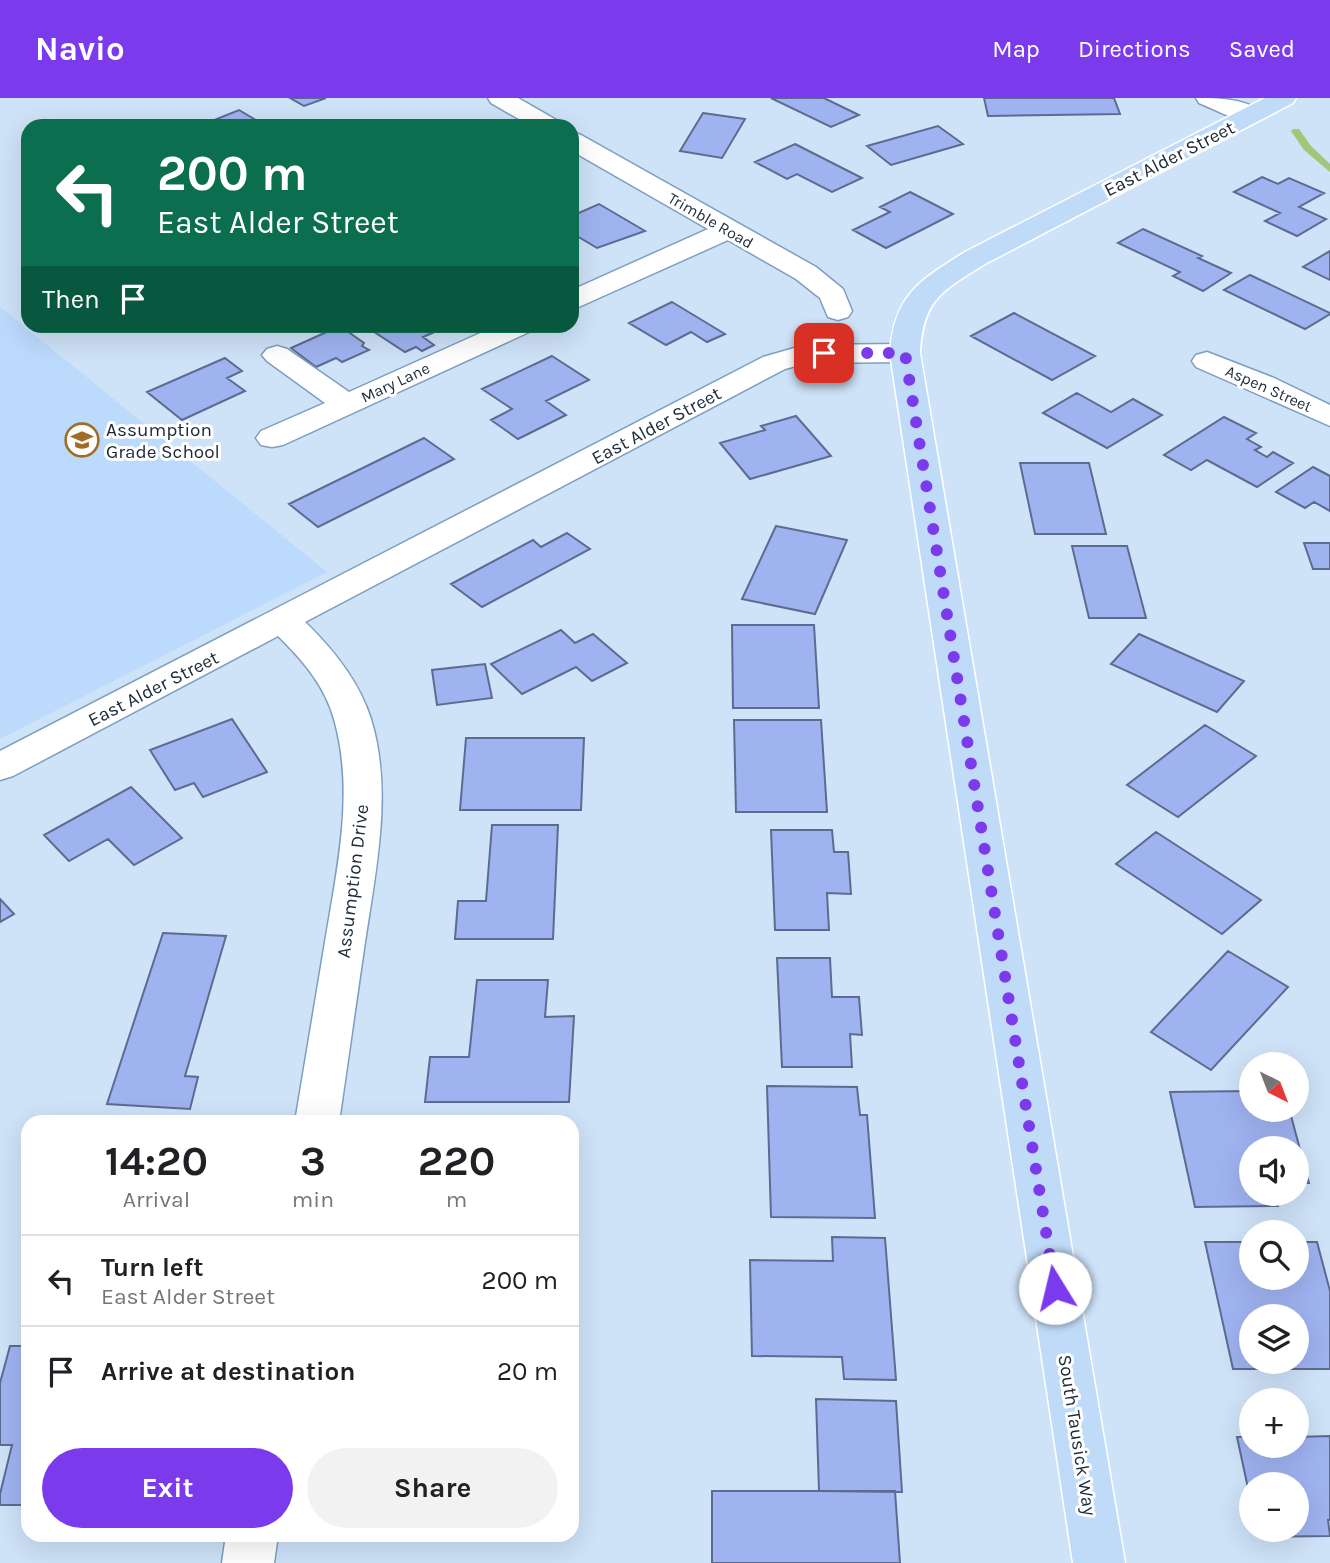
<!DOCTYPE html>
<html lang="en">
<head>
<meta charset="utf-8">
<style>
  :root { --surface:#fff; --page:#f2f2f2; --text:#202124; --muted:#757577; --line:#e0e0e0; --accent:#7c3aed }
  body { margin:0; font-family:Karla,sans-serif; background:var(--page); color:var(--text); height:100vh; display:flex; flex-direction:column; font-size:26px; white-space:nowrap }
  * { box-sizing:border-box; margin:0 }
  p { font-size:23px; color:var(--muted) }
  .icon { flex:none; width:38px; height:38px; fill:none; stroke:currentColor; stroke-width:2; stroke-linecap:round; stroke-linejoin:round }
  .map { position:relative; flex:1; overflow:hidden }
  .side { position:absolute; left:21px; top:1017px; width:558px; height:427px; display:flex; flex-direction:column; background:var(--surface); border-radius:21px; box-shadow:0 7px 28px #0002 }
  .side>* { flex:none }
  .banner { position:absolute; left:21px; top:21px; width:558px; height:214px; border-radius:21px; box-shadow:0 7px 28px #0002; background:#0b6e4f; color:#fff; overflow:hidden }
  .needle { width:46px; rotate:138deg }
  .buttons { position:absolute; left:1239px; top:954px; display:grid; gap:14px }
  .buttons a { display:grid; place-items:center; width:70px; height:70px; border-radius:50%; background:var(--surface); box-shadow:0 7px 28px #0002; font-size:35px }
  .pin { position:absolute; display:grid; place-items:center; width:60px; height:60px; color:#fff; margin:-30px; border-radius:14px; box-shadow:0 4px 10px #0006 }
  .me { position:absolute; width:77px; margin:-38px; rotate:351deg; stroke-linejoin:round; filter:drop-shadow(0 0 5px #0008) }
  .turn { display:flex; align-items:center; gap:24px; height:147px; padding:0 21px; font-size:32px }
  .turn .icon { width:91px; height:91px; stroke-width:2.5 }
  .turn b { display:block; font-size:49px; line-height:60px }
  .then { display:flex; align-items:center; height:66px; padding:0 21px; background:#0003; gap:14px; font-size:26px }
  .eta { display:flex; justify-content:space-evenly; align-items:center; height:119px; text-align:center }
  .eta b { font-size:42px; font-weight:700; line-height:49px }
  .button { display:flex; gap:14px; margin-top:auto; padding:14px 21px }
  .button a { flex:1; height:80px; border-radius:42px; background:var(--accent); color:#fff; font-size:28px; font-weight:700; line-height:80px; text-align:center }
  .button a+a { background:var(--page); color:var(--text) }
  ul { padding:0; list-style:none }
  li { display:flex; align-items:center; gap:21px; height:91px; padding:0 21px; border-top:2px solid var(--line) }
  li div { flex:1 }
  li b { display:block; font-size:26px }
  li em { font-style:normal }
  header { display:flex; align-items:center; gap:42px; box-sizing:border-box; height:98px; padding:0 35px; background:var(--accent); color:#fff }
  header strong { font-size:33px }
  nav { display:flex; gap:38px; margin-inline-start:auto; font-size:24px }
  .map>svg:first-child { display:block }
  .built { fill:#bbdafc }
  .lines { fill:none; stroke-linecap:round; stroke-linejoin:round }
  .stream { fill:#a0c878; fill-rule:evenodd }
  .building { fill:#9fb3f1; stroke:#5e6b91; stroke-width:2; fill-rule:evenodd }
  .minor-casing { stroke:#7e9ec0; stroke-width:3 }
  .major-casing { stroke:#fff; stroke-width:3 }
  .minor { fill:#fff; fill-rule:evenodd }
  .major { fill:#c0dbf8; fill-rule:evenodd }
  .route { stroke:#7c3aed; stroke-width:12; stroke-dasharray:0 21.6 }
  .labels { text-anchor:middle; stroke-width:6; stroke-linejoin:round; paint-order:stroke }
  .far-street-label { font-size:16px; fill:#1c2937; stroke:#fff }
  .street-label { font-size:19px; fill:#1c2937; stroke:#fff }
  .poi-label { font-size:19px; fill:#1c2937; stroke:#fff; text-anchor:start }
</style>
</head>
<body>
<header>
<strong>Navio</strong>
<nav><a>Map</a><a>Directions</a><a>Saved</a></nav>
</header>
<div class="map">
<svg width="1330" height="1465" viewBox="0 0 1330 1465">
  <rect width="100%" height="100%" fill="#cee2f8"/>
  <!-- built -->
  <path class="built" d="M0,209l327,265 -327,167z"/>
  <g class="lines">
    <!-- stream -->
    <path class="stream" d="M1293,31h6l12,17 19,18v8l-26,-22 -13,-19z"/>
  </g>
  <!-- building -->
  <path class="building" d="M290,0h36l-22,8z
    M771,0h53l35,17 -28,12z
    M984,0h130l6,16 -132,2z
    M239,12l27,16 -64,-1z
    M703,15l42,6 -23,39 -42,-7z
    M938,28l25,18 -72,21 -24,-19z
    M795,46l67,34 -30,14 -35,-18 -10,5 -32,-17z
    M1262,79l16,7 11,-6 35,15 -25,14 27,12 -29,17 -32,-15 15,-8 -46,-21z
    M910,94l43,22 -67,34 -33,-18 37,-18 -10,-5z
    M599,106l46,27 -48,17 -25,-15v-17z
    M1143,131l59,27 -4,2 33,15 -28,18 -30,-15 7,-4 -62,-29z
    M1330,153v29l-27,-13z
    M1250,177l80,38v1l-25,15 -81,-39z
    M672,204l53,32 -18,8 -16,-10 -25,13 -37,-22z
    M1014,215l81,43 -43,24 -81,-44z
    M340,228l24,17 -2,3 7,4 -27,12 -6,-4 -20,9 -25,-19z
    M365,228h83l-25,11 11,8 -12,6 -6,-4 -11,5z
    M552,258l37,24 -43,21 20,14 -48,24 -27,-19 21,-11 -30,-20z
    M225,260l17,13 -15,7 18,13 -63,29 -35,-28z
    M1077,295l34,19 22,-13 29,16 -55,33 -64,-35z
    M796,318l35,40 -81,23 -30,-36 45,-13 -4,-4z
    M1224,319l32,16 -9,6 14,8 -6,3 12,7 6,-5 20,11 -36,24 -50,-27 -16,10 -27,-15z
    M424,340l30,21 -136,68 -29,-23z
    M1020,365h69l17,71h-71z
    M1313,369l17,9v35l-16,-9 -9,6 -29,-16z
    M776,428l71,14 -32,74 -73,-15z
    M567,435l23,16 -108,58 -31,-23 82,-44 8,7z
    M1304,445h26v26h-17z
    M1072,448h55l19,72h-57z
    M732,527h82l5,83h-86z
    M561,532l14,13 18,-9 34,29 -35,18 -16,-14 -54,27 -31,-30z
    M1139,536l105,47 -27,31 -106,-48z
    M485,566l7,34 -55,7 -5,-35z
    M232,621l35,53 -64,25 -9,-14 -19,7 -25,-40z
    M734,622h87l6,92h-91z
    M1205,627l51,31 -78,61 -51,-32z
    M466,640h118l-3,72h-121z
    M131,689l51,51 -48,27 -26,-26 -39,22 -25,-26z
    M492,727h66l-5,114h-98l3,-38h28z
    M771,732h61l2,22h14l3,42 -24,-1 2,37h-54z
    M1156,734l105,68 -39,34 -106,-70z
    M0,801l14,15 -14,8z
    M163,835l63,3 -41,140 13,1 -8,32 -83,-5z
    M1228,853l60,36 -77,83 -60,-38z
    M777,860h53l2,39h27l3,38 -12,-1 2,33h-70z
    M477,882h71l-3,37 29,-1 -5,86h-144l5,-45h39z
    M767,988l90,1 3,28h7l8,103 -104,-1z
    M1249,993l2,19 4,3 35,-1 19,71h-12v-35h-46v46h24l3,12 -83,1 -25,-115z
    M832,1139l53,1 11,142 -52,-1 -2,-22 -90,-1 -2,-96 83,1z
    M1205,1144h46v36h46v-36h20l13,49v78h-97zM1251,1218h46v46h-46z
    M10,1248h18v159h-28v-11l12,-49h-12v-62z
    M816,1301l80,2 6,91 -83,-1z
    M1330,1338v84h-2l2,16 -71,1 -2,-7h40v-46h-46v18l-14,-65h14v9h46v-9z
    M712,1393h183l5,72h-188z"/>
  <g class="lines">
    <defs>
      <path id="minor" d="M488,0h30l40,23 4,5h-31l-40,-23z
        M1196,0c20,0 54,0 68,17l-4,5c-20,5 -43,-10 -61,-17z
        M572,34l9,3 235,132 27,22 9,22 -4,6 -10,3 -10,-3 -8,-19 -24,-19 -68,-39 -156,70v-20l136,-61 -136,-78z
        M496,228h38l-5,6 -246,113 -11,2 -11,-2 -5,-7 5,-7 64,-28 -58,-42 -5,-6 5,-6 10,-3 10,3 62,43z
        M905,246l10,3 5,6 -5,6 -10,3 -98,1 -22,6 -480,253c28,27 54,59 66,97 22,72 5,150 -6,223 -9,60 -17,120 -26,180h-44c10,-60 20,-120 30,-180 12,-73 30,-150 9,-223 -9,-32 -29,-56 -52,-79l-4,-4 -265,140 -13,4v-29l763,-394 42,-12z
        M1207,254l67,26 56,27v21l-134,-59 -4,-6 4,-6z
        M226,1437h52l-4,28h-52z"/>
      <path id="major" d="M1265,0h31l-3,5 -308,161c-43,27 -62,35 -65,89l205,1210h-52l-183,-1210c4,-58 29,-72 75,-101z"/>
    </defs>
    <!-- minor casing -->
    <use href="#minor" class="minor-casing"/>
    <!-- major casing -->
    <use href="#major" class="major-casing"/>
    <!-- minor -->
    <use href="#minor" class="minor"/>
    <!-- major -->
    <use href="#major" class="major"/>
  </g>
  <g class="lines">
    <!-- route -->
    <path class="route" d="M824,255h81l150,935"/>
  </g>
  <!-- icons -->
  <defs>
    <symbol id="school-ring" viewBox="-11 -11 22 22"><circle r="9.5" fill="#fff" stroke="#a16d25" stroke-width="1.5"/><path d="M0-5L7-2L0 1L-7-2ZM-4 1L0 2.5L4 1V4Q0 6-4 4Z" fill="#a16d25"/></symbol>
  </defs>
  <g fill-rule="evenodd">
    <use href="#school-ring" x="63" y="323" width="38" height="38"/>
  </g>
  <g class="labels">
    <!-- far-street labels -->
    <g class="far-street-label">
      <text transform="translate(711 122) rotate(30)" y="6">Trimble Road</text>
      <text transform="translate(395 284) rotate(-25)" y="6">Mary Lane</text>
      <text transform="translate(1269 290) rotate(24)" y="6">Aspen Street</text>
    </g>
    <!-- street labels -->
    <g class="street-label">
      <text transform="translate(1169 60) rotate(-27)" y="7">East Alder Street</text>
      <text transform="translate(656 327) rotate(-28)" y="7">East Alder Street</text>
      <text transform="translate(153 590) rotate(-27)" y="7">East Alder Street</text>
      <text transform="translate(352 783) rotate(-83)" y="7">Assumption Drive</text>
      <text transform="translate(1078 1337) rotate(81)" y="7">South Tausick Way</text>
    </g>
    <!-- poi labels -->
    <g class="poi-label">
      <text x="106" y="338">Assumption<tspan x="106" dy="22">Grade School</tspan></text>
    </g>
  </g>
</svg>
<div class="buttons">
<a><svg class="needle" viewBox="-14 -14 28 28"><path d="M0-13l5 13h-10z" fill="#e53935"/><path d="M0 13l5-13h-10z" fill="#757577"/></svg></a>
<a><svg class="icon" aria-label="sound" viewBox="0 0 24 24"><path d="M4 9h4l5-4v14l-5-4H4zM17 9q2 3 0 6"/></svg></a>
<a><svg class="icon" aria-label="search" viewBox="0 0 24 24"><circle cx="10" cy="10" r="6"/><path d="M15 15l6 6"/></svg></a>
<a><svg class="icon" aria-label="layers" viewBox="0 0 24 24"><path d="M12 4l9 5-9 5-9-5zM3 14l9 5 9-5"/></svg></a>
<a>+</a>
<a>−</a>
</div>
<div class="pin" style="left:824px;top:255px;background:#d93025"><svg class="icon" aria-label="arrive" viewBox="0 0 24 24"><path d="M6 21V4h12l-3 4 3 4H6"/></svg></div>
<svg class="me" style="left:1055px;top:1190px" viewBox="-20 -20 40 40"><circle r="19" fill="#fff"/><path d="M0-13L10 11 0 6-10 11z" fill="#7c3aed"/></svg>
<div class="banner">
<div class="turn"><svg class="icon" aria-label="left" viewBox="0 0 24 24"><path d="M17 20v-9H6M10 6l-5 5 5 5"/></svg><div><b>200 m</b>East Alder Street</div></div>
<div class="then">Then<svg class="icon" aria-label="arrive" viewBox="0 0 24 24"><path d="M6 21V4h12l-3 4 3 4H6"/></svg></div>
</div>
<section class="side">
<div class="eta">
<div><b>14:20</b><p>Arrival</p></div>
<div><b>3</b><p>min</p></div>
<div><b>220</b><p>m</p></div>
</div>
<ul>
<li><svg class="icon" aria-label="left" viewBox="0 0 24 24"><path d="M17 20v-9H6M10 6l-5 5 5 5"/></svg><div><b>Turn left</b><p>East Alder Street</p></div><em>200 m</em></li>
<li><svg class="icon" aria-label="arrive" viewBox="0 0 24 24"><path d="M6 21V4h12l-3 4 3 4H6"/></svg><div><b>Arrive at destination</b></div><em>20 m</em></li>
</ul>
<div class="button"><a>Exit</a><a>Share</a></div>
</section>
</div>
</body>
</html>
